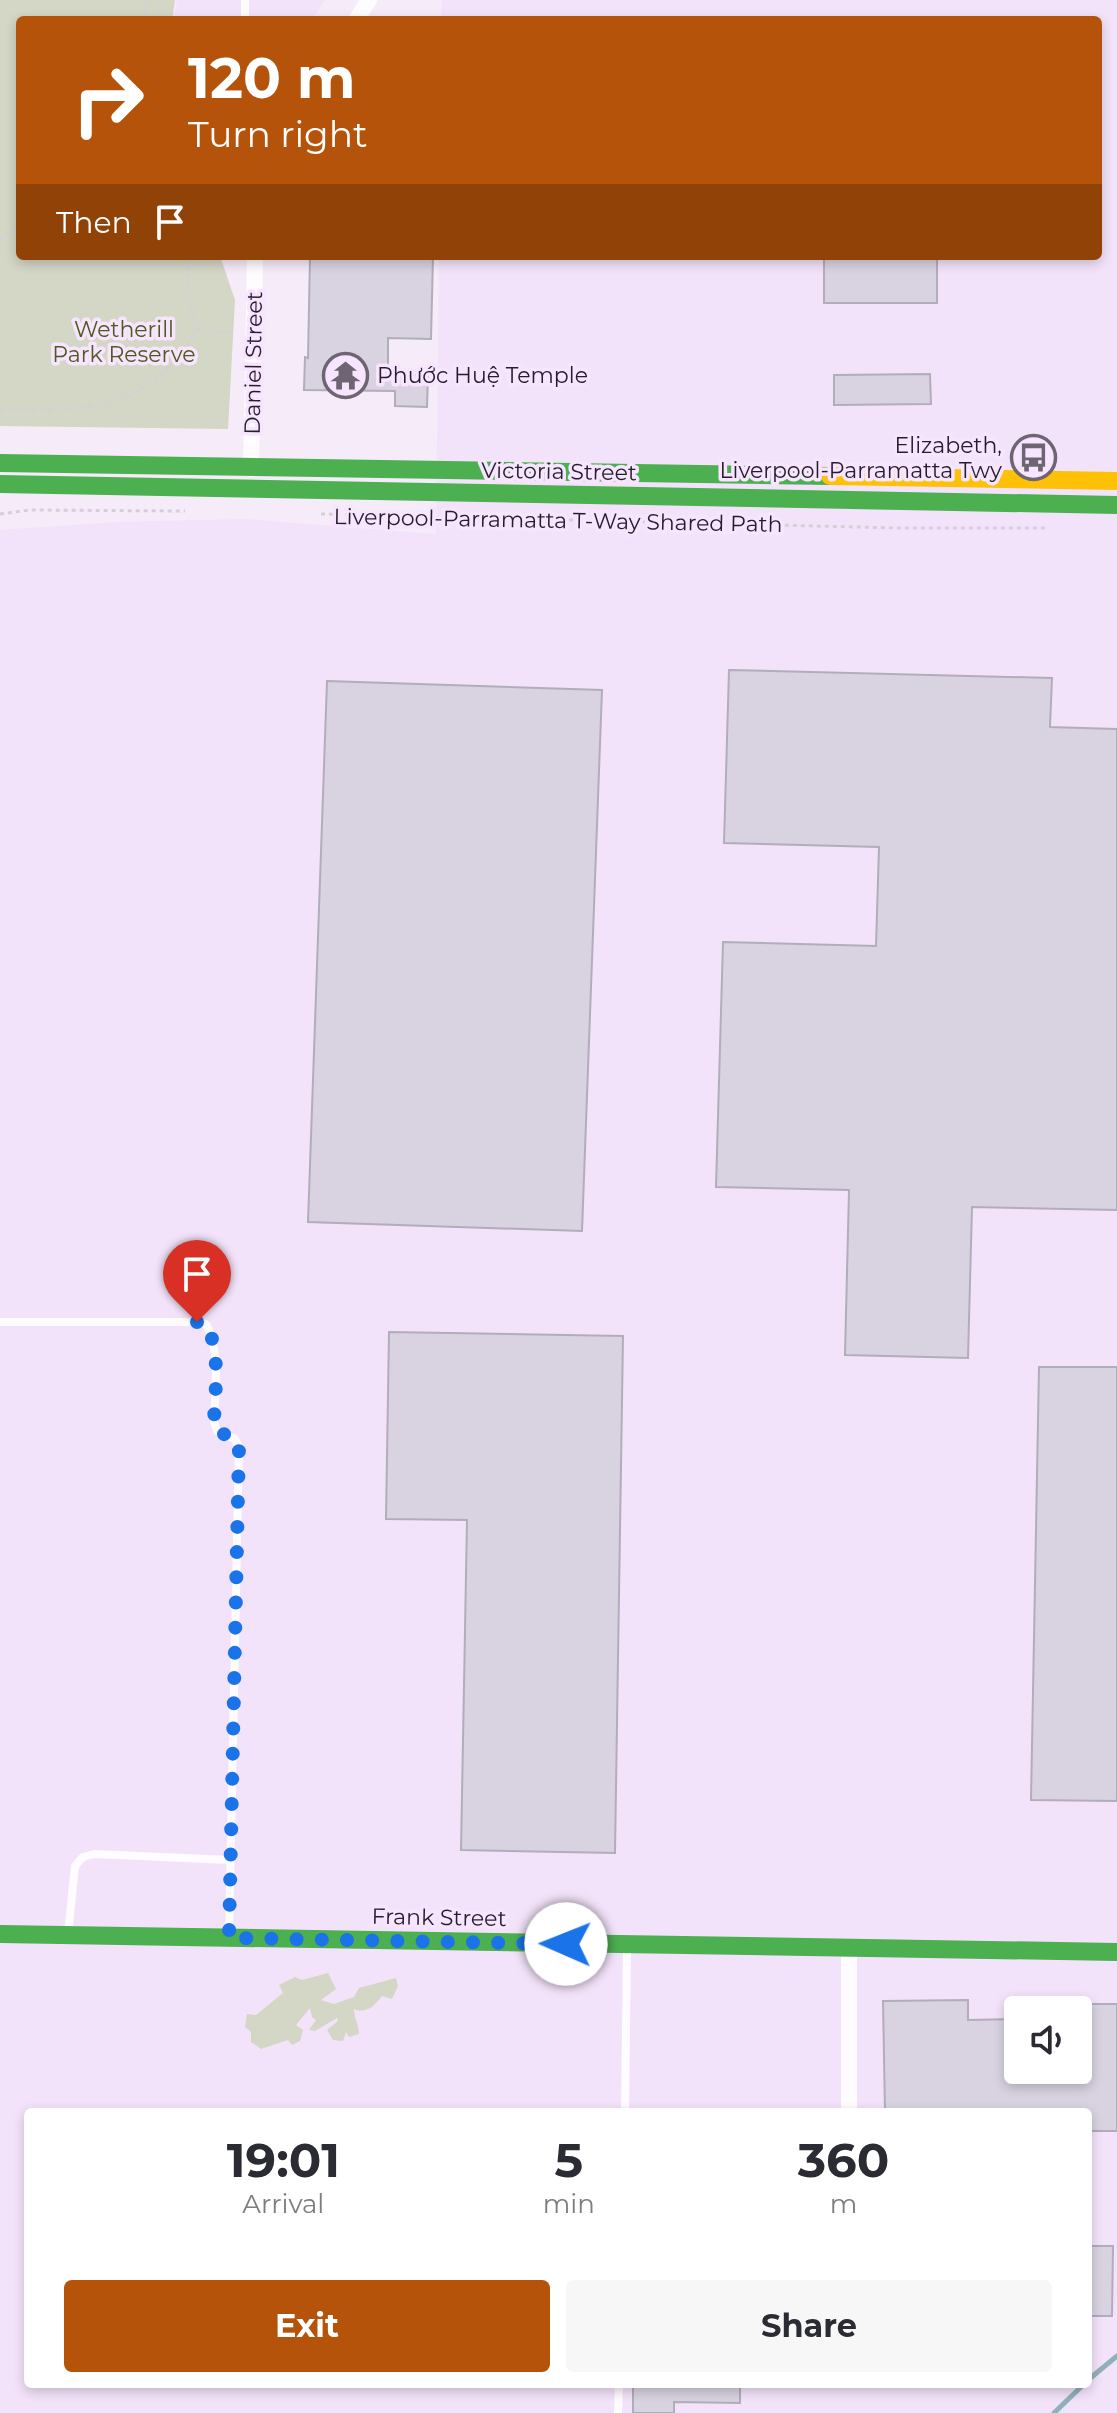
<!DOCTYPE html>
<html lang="en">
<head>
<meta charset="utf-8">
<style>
  :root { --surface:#fff; --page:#f7f7f7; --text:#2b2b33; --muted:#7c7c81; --accent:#b45309 }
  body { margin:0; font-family:Montserrat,sans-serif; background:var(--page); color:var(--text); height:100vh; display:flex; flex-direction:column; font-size:30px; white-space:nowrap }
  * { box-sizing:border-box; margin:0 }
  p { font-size:26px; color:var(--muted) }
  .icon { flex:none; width:44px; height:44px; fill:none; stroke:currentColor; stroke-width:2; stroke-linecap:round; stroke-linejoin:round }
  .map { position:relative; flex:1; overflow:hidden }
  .details { position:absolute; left:24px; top:2108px; width:1068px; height:280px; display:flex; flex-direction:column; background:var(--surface); border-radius:8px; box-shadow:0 4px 12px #0003 }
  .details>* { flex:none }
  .guide { position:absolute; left:16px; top:16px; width:1086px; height:244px; border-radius:8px; box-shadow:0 4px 12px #0003; background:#b45309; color:#fff; overflow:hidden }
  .buttons { position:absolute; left:1004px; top:1996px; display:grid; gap:16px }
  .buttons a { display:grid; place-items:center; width:88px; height:88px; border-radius:8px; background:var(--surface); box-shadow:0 4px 12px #0003; font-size:40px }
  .pin { position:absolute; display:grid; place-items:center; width:68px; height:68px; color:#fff; margin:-82px -34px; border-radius:50% 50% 50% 0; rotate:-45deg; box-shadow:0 0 8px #0007 }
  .pin .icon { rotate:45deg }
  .me { position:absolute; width:88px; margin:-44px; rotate:271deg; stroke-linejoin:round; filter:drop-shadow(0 0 6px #0008) }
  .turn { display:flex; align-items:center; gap:28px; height:168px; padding:0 40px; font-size:36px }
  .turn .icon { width:104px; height:104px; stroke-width:2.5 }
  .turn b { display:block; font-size:56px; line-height:68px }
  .then { display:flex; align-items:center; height:76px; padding:0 40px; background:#0003; gap:16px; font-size:30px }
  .eta { display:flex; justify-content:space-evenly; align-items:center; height:136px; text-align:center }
  .eta b { font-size:48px; font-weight:700; line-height:56px }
  .primary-button { display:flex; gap:16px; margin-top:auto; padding:16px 40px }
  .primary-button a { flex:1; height:92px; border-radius:8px; background:var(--accent); color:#fff; font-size:32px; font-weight:700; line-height:92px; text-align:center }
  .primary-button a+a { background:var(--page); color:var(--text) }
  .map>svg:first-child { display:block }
  .built { fill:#f3e3fa; fill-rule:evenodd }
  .green { fill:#d4d6c6 }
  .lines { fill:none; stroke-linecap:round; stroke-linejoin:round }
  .stream { stroke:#90b1bb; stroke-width:5 }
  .building { fill:#d9d3e1; stroke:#b2adba; stroke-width:2 }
  .path { stroke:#d4d1d6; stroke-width:3; stroke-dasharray:4 4; stroke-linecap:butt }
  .lane { stroke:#fefcfe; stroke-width:8 }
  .street { stroke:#fefcfe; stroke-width:16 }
  .fast { stroke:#4caf50; stroke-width:18 }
  .slow { stroke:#ffc107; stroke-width:18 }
  .route { stroke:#1a73e8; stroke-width:14; stroke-dasharray:0 25.2 }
  .labels { text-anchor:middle; stroke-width:7; stroke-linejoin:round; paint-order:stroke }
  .park-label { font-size:22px; fill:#4e5a1d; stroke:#f7e5ff }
  .street-label { font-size:22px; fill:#251d29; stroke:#f7e5ff }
  .poi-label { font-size:22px; fill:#251d29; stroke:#f7e5ff; text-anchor:start }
</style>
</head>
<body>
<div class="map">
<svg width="1117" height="2413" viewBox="0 0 1117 2413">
  <rect width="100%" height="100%" fill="#f5ebf9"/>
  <!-- built -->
  <path class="built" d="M177,0h148l-13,20h-139z
    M442,0h675v2413h-1117v-1883l118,-8 127,-3 191,15 3,-278h659v-236h-657zM1018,2010h60v60h-60zM28,2112h1060v272h-1060z"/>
  <!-- green -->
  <path class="green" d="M0,0h175l-3,20h-152v236h200l15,44 -7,129 -228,-3z
    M328,1973l8,16 -15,11 13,4 20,-7 5,-9 37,-10 2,8 -6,13 -10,-3c-8,10 -15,18 -28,13 0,10 5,15 5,25l-10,3 -3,-5 -3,9 -10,-1 -6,-10 11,-9 -1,-3 -22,13 -6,-1 7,-10 -4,-3 -2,-9 -14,17 7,5 -3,11 -8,4 -4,-5 -27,9 -10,-7v-10l-6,-5 2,-13 9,1 27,-22 -4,-8 16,-8 7,3z"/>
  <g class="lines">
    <!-- stream -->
    <path class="stream" d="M1088,2380l29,-24
      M1054,2413l30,-29"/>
  </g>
  <!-- building -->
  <path class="building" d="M310,256h123l-2,83 -43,-1v36l40,1 -1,32 -32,-1v-15l-91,-1 1,-33 3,1z
    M824,256h113v47h-113z
    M930,374l1,30 -97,1v-30z
    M729,670l323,8 -2,49 67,2v481l-145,-3 -4,151 -123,-3 4,-165 -133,-3 7,-245 153,4 3,-99 -155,-4z
    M327,681l275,9 -20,541 -274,-9z
    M389,1332l234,4 -8,517 -154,-3 6,-330 -81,-1z
    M1039,1367h78v434l-86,-1z
    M968,2000v20l50,-1v51h60v-66h39v127h-29v-19h-203l-2,-111z
    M1088,2246h25l-1,70h-24z
    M633,2384h107v19l-66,-1v11h-41z"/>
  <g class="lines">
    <!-- path -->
    <path class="path" d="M144,20l3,-20
      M0,239l20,-11
      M197,330l40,2
      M0,410c87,0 147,3 197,-80l-8,-30 -1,-44
      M0,514l30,-4 155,1
      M321,514l577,14h151"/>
    <!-- lane -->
    <path class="lane" d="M245,20v-20
      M0,1322h197l9,2c15,27 9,67 8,98l3,9 18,8 4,8 -10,488
      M68,1934l7,-68 8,-9 11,-3 135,6
      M625,2112l2,-163
      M618,2413l1,-29"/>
    <!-- street -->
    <path class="street" d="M356,20l13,-20
      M251,469l4,-213
      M849,1948v164"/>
    <!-- fast -->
    <path class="fast" d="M0,463l830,13
      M0,484l1117,21
      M0,1934l1117,18"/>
    <!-- slow -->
    <path class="slow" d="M830,476l287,5"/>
  </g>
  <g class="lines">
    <!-- route -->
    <path class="route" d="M197,1322l9,2c15,27 9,67 8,98l3,9 18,8 4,8 -10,491 337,6"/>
  </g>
  <!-- icons -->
  <defs>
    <symbol id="temple-ring" viewBox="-11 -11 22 22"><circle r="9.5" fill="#f7e5ff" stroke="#6e6572" stroke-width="1.5"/><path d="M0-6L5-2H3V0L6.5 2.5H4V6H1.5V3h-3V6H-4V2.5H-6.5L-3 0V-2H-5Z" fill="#6e6572"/></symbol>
    <symbol id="bus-ring" viewBox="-11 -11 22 22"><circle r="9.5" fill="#f7e5ff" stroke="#6e6572" stroke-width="1.5"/><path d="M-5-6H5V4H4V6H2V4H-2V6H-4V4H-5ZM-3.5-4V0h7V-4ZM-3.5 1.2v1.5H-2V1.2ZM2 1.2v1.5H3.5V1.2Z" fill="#6e6572"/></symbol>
  </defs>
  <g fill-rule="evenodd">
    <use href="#temple-ring" x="320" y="350" width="51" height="51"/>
    <use href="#bus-ring" x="1008" y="432" width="51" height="51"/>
  </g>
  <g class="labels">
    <!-- park labels -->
    <g class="park-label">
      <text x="124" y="337">Wetherill<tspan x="124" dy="25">Park Reserve</tspan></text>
    </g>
    <!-- street labels -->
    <g class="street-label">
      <text transform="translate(253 363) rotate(-89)" y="8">Daniel Street</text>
      <text transform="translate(559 471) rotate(1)" y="8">Victoria Street</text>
      <text transform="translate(558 520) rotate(1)" y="8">Liverpool-Parramatta T-Way Shared Path</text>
      <text transform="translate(439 1917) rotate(1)" y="8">Frank Street</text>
    </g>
    <!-- poi labels -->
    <g class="poi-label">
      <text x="377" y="383">Phước Huệ Temple</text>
      <text x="1002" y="453" text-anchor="end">Elizabeth,<tspan x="1002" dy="25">Liverpool-Parramatta Twy</tspan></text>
    </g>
  </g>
</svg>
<div class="buttons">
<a><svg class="icon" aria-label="sound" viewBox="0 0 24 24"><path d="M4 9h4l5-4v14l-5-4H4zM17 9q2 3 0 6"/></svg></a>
</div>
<div class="pin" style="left:197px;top:1322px;background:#d93025"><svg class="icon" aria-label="arrive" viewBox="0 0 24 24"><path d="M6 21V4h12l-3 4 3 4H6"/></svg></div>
<svg class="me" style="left:566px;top:1944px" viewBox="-20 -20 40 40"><circle r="19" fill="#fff"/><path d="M0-13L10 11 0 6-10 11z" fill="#1a73e8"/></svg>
<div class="guide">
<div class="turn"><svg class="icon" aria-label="right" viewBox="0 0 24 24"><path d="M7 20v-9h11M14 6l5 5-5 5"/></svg><div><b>120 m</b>Turn right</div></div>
<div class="then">Then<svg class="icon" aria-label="arrive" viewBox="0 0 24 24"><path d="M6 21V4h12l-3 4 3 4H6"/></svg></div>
</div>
<section class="details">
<div class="eta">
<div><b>19:01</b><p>Arrival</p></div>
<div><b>5</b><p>min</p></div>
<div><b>360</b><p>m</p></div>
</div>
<div class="primary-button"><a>Exit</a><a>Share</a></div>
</section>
</div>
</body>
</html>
